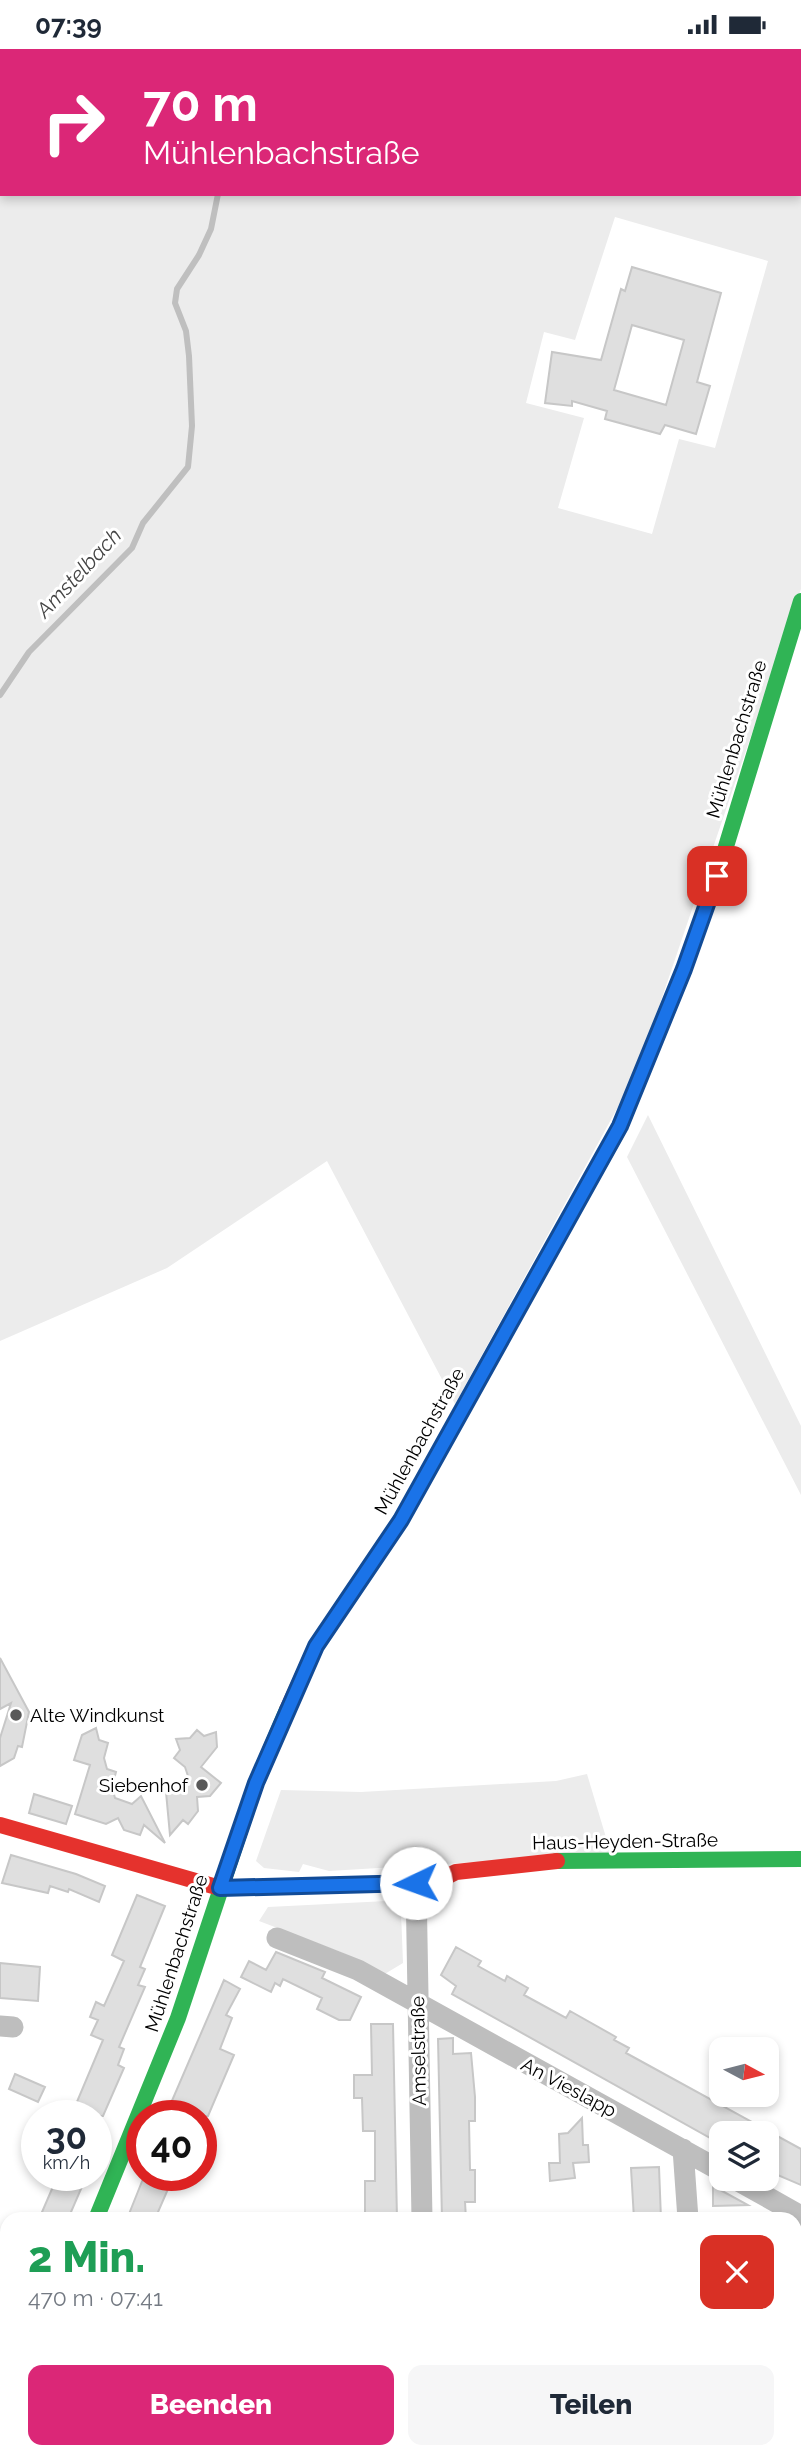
<!DOCTYPE html>
<html lang="de">
<head>
<meta charset="utf-8">
<style>
  :root { --surface:#fff; --page:#f6f6f7; --text:#1f2937; --muted:#747a83; --accent:#db2777 }
  body { margin:0; font-family:Raleway,sans-serif; background:var(--page); color:var(--text); height:100vh; display:flex; flex-direction:column; font-size:26px; white-space:nowrap }
  * { box-sizing:border-box; margin:0 }
  p { font-size:23px; color:var(--muted) }
  .icon { flex:none; width:38px; height:38px; fill:none; stroke:currentColor; stroke-width:2; stroke-linecap:round; stroke-linejoin:round }
  .map { position:relative; flex:1; overflow:hidden }
  .drawer { position:absolute; left:0px; top:2163px; width:802px; height:247px; display:flex; flex-direction:column; background:var(--surface); border-radius:21px 21px 0 0; box-shadow:0 4px 10px #0003 }
  .drawer>* { flex:none }
  .top-card { position:absolute; left:0px; top:0px; width:802px; height:147px; box-shadow:0 4px 10px #0003; background:#db2777; color:#fff; overflow:hidden }
  .needle { width:46px; rotate:97deg }
  .controls { position:absolute; left:709px; top:1988px; display:grid; gap:14px }
  .controls a { display:grid; place-items:center; width:70px; height:70px; border-radius:14px; background:var(--surface); box-shadow:0 4px 10px #0003; font-size:35px }
  .speed { position:absolute; left:21px; top:2051px; display:flex; gap:14px; font-size:35px; font-weight:700; text-align:center }
  .speed>* { display:grid; place-content:center; width:91px; height:91px; border-radius:50%; background:var(--surface); box-shadow:0 4px 10px #0003; line-height:1 }
  .speed small { font-size:18px; font-weight:400 }
  .speed .limit { border:10px solid #d22; background:#fff; color:#111 }
  .pin { position:absolute; display:grid; place-items:center; width:60px; height:60px; color:#fff; margin:-30px; border-radius:14px; box-shadow:0 4px 10px #0006 }
  .me { position:absolute; width:77px; margin:-38px; rotate:267deg; stroke-linejoin:round; filter:drop-shadow(0 0 5px #0008) }
  .turn { display:flex; align-items:center; gap:24px; height:147px; padding:0 28px; font-size:32px }
  .turn .icon { width:91px; height:91px; stroke-width:2.5 }
  .turn b { display:block; font-size:49px; line-height:60px }
  .round { display:grid; place-items:center; flex:none; width:74px; height:74px; border-radius:14px; background:var(--page) }
  .headline { display:flex; align-items:center; justify-content:space-between; height:119px; padding:0 28px }
  h1 { font-size:42px; font-weight:800; line-height:52px; color:#1e9e55 }
  .cta { display:flex; gap:14px; margin-top:auto; padding:14px 28px }
  .cta a { flex:1; height:80px; border-radius:14px; background:var(--accent); color:#fff; font-size:28px; font-weight:800; line-height:80px; text-align:center }
  .cta a+a { background:var(--page); color:var(--text) }
  .status { display:flex; justify-content:space-between; align-items:center; height:49px; padding:0 35px; background:var(--surface); direction:ltr }
  .status svg { height:19px; fill:currentColor }
  .map>svg:first-child { display:block }
  .green { fill:#ececec; fill-rule:evenodd }
  .lines { fill:none; stroke-linecap:round; stroke-linejoin:round }
  .stream { stroke:#bfbfbf; stroke-width:6 }
  .building { fill:#dfdfdf; stroke:#c7c7c7; stroke-width:2; fill-rule:evenodd }
  .street { stroke:#bebebe; stroke-width:21 }
  .fast { stroke:#30b455; stroke-width:16 }
  .slow { stroke:#ff9f0a; stroke-width:16 }
  .jam { stroke:#e5322d; stroke-width:16 }
  .route-casing { stroke:#114b97; stroke-width:18 }
  .route { stroke:#1a73e8; stroke-width:12 }
  .poi-dot { fill:#595959; stroke:#fff; stroke-width:2.5 }
  .labels { text-anchor:middle; stroke-width:6; stroke-linejoin:round; paint-order:stroke }
  .street-label { font-size:19px; fill:#000; stroke:#fff }
  .poi-label { font-size:19px; fill:#000; stroke:#fff; text-anchor:start }
  .water-label { font-size:21px; font-style:italic; fill:#444; stroke:#fff }
</style>
</head>
<body>
<div class="status"><b>07:39</b><svg viewBox="0 0 49 12"><path d="M0 12V9h3v3zM5 12V6h3v6zM10 12V3h3v9zM15 12V0h3v12zM26 1h20v11H26zM47 4h2v5h-2z"/></svg></div>
<div class="map">
<svg width="801" height="2409" viewBox="0 0 801 2409">
  <rect width="100%" height="100%" fill="#fff"/>
  <!-- green -->
  <path class="green" d="M0,0h801v540l-165,485 -181,330 -128,-243 -160,107 -167,73zM2,2h798v143h-798zM615,168l153,44 -53,187 -36,-9 -27,95 -94,-26 26,-90 -58,-15 18,-71 31,8z
    M648,1066l153,311v69l-174,-338z
    M587,1725l24,80 -282,17 -26,-7 -4,8 -35,-4 -8,-7 25,-71 80,2 195,-11z
    M387,1852l8,2 6,9 2,51 -20,12 -40,-22 -84,-32 9,-14z"/>
  <g class="lines">
    <!-- stream -->
    <path class="stream" d="M111,0l3,2
      M303,2l1,-2
      M0,646l29,-43 103,-104 11,-25 45,-56 4,-41 -3,-70 -3,-25 -11,-28 2,-14 22,-34 12,-26 7,-35"/>
  </g>
  <!-- building -->
  <path class="building" d="M632,218l89,26 -24,89 13,4 -14,48 -31,-9 -5,9 -55,-15 2,-8 -35,-10v5l-27,-3 7,-51 49,8 20,-71 4,2zM632,276l52,15 -18,65 -52,-15z
    M0,1609l29,54 -7,35 -4,-1 -4,12 -14,8v-28l11,-35 -11,6z
    M96,1679l3,12 9,3 -4,15 3,11 9,3 -4,15 3,11 17,6 9,-8 24,47 -21,-18 -4,10 -16,-5 -6,-12 -12,6 -31,-10 15,-49 -16,-5 8,-25z
    M197,1681l7,6 12,-4 1,15 -16,20 20,16 -11,13 -13,1 1,14 -10,13 -5,-4 -13,15 -4,-43 11,1 12,-14 -4,-12 -11,-9 6,-8 -4,-11 14,-1z
    M34,1745l38,12 -6,18 -37,-11z
    M11,1806l65,19 29,12 -6,16 -30,-13 -1,3 -18,-6 -2,7 -46,-10z
    M137,1846l28,11 -25,61 5,2 -7,16 7,2 -26,60 5,2 -6,16 6,3 -21,48h-32l32,-76 -12,-5 7,-15 -8,-3 6,-15 8,4 20,-45 -12,-6z
    M456,1898l25,14 -3,5 27,15 2,-5 21,12 -4,7 42,23 4,-7 46,26 -2,3 15,8 -3,5 175,96v36l-35,-15v-37h-45v11l-269,-150 4,-8 -15,-11z
    M276,1903l49,20 -3,6 39,19 -11,23h-11l-22,-11 5,-11 -39,-19 -3,7 -5,-3 -4,9 -30,-15 8,-16 17,9z
    M0,1914l40,4 -2,34 -38,-3z
    M224,1931l16,9 -14,26 6,3 -12,31 14,6 -26,61h-37l5,-11 -5,-2z
    M371,1975h22l4,195h-32v-38h10v-50h-12l-1,-33h-8v-23h18z
    M453,1989v16l18,-1 4,44v24h-6l1,49h5v32h-10l1,17h-24l-4,-180z
    M15,2025l30,13 -7,15 -29,-13z
    M582,2069l1,27h5l1,17 -16,1 2,15 -25,3 -1,-18h11l-1,-29 9,-1z
    M659,2118l2,52h-27l-3,-51z
    M58,2126h29l-19,44h-29z
    M143,2130l25,10 -13,30h-28z
    M713,2137l35,19 -35,1z"/>
  <g class="lines">
    <!-- street -->
    <path class="street" d="M416,1834l6,336
      M277,1889l81,32 363,201
      M0,1977l13,1
      M683,2100l5,70
      M735,2130l66,37
      M428,2403v6
      M695,2403v6"/>
    <!-- fast -->
    <path class="fast" d="M687,912l30,-85 84,-275
      M557,1812l244,-2
      M96,2170l82,-201 78,-235 31,-73
      M0,2383l7,-16"/>
    <!-- slow -->
    <path class="slow" d="M575,1158l45,-80 67,-166"/>
    <!-- jam -->
    <path class="jam" d="M287,1661l29,-64 85,-126 174,-313
      M0,1776l220,63 196,-5 26,-4 14,-7 101,-11"/>
  </g>
  <g class="lines">
    <defs>
      <path id="route" d="M416,1834l-196,5 36,-105 60,-137 85,-126 219,-394 64,-157 33,-93"/>
    </defs>
    <!-- route casing -->
    <use href="#route" class="route-casing"/>
    <!-- route -->
    <use href="#route" class="route"/>
  </g>
  <!-- markers -->
  <g class="poi-dot">
    <circle cx="16" cy="1666" r="7"/>
    <circle cx="202" cy="1736" r="7"/>
  </g>
  <g class="labels">
    <!-- street labels -->
    <g class="street-label">
      <text transform="translate(736 690) rotate(-73)" y="7">Mühlenbachstraße</text>
      <text transform="translate(419 1392) rotate(-61)" y="7">Mühlenbachstraße</text>
      <text transform="translate(625 1792) rotate(-1)" y="7">Haus-Heyden-Straße</text>
      <text transform="translate(176 1904) rotate(-72)" y="7">Mühlenbachstraße</text>
      <text transform="translate(418 2002) rotate(-91)" y="7">Amselstraße</text>
      <text transform="translate(569 2038) rotate(28)" y="7">An Vieslapp</text>
    </g>
    <!-- poi labels -->
    <g class="poi-label">
      <text x="30" y="1673">Alte Windkunst</text>
      <text x="188" y="1743" text-anchor="end">Siebenhof</text>
    </g>
    <!-- water labels -->
    <g class="water-label">
      <text transform="translate(79 524) rotate(-47)" y="7">Amstelbach</text>
    </g>
  </g>
</svg>
<div class="controls">
<a><svg class="needle" viewBox="-14 -14 28 28"><path d="M0-13l5 13h-10z" fill="#e53935"/><path d="M0 13l5-13h-10z" fill="#747a83"/></svg></a>
<a><svg class="icon" aria-label="layers" viewBox="0 0 24 24"><path d="M12 4l9 5-9 5-9-5zM3 14l9 5 9-5"/></svg></a>
</div>
<div class="speed"><div>30<small>km/h</small></div><div class="limit">40</div></div>
<div class="pin" style="left:717px;top:827px;background:#d93025"><svg class="icon" aria-label="arrive" viewBox="0 0 24 24"><path d="M6 21V4h12l-3 4 3 4H6"/></svg></div>
<svg class="me" style="left:416px;top:1834px" viewBox="-20 -20 40 40"><circle r="19" fill="#fff"/><path d="M0-13L10 11 0 6-10 11z" fill="#1a73e8"/></svg>
<div class="top-card">
<div class="turn"><svg class="icon" aria-label="right" viewBox="0 0 24 24"><path d="M7 20v-9h11M14 6l5 5-5 5"/></svg><div><b>70 m</b>Mühlenbachstraße</div></div>
</div>
<section class="drawer">
<div class="headline"><div><h1>2 Min.</h1><p>470 m · 07:41</p></div><a class="round" style="background:#d93025;color:#fff"><svg class="icon" aria-label="close" viewBox="0 0 24 24"><path d="M6 6l12 12M18 6L6 18"/></svg></a></div>
<div class="cta"><a>Beenden</a><a>Teilen</a></div>
</section>
</div>
</body>
</html>
